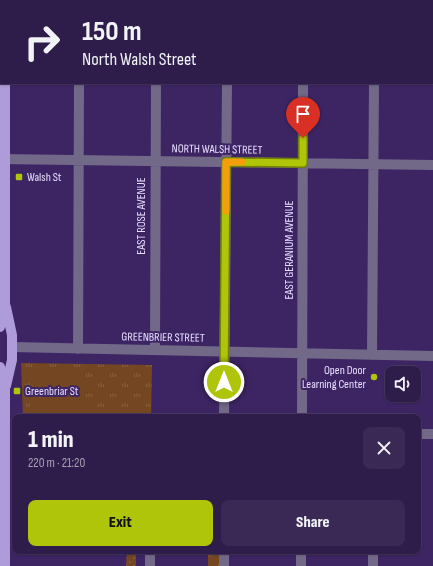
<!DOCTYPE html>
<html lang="en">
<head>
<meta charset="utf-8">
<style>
  :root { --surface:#2e1c4b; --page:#3a2955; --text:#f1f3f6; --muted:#a7a1b5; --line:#493a63; --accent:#aec509 }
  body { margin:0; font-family:"Sofia Sans Condensed",sans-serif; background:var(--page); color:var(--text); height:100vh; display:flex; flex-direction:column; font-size:15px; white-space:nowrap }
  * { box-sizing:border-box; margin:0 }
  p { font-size:13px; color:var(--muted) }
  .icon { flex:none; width:22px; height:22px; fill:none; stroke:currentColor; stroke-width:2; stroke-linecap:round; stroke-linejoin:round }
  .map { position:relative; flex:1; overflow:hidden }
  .drawer { position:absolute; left:12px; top:414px; width:409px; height:140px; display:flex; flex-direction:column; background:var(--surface); border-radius:8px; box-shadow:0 1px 3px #0004,0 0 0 1px var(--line) }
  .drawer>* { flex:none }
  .guide { position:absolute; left:0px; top:0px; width:433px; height:84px; box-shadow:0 1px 3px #0004,0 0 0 1px var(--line); background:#2e1c4b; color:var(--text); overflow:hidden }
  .tools { position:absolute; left:385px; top:366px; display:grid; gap:8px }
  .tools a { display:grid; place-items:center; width:36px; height:36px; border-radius:8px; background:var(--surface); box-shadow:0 1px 3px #0004,0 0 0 1px var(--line); font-size:20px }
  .pin { position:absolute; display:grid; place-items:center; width:34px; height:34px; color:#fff; margin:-41px -17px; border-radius:50% 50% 50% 0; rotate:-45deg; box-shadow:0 0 4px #0007 }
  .pin .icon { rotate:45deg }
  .me { position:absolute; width:44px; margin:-22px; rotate:0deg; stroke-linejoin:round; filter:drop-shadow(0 0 3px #0008) }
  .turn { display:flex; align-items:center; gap:14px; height:84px; padding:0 16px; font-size:18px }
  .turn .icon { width:52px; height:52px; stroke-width:2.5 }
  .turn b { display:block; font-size:28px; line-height:34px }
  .round { display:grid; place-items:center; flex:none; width:42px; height:42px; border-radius:8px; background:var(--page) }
  .headline { display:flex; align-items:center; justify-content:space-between; height:68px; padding:0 16px }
  h1 { font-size:24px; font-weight:800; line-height:30px }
  .button { display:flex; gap:8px; margin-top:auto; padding:8px 16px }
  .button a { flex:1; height:46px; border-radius:8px; background:var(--accent); color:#111; font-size:16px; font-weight:800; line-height:46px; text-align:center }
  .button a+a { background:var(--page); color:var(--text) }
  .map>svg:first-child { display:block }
  .grass { fill:url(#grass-dots) }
  .park { fill:url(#park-tufts) }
  .garden { fill:#744722 }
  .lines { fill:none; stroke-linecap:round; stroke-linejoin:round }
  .minor { stroke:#726988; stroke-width:10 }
  .major { stroke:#ae9bd9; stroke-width:10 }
  .route-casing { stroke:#718006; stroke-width:10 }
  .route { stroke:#aec509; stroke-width:7 }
  .slow { stroke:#f59e0b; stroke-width:7 }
  .poi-dot { fill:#aec509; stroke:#3d2564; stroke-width:1.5 }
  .labels { text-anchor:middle; stroke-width:4; stroke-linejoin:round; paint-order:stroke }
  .street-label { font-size:12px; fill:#e8dfff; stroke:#3d2564 }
  .poi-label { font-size:12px; fill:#e8dfff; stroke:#3d2564; text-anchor:start }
</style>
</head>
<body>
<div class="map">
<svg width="433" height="566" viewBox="0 0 433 566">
  <defs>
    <pattern id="grass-dots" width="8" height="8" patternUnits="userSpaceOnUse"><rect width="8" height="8" fill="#744722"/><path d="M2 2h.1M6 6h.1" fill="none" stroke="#886143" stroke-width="1.8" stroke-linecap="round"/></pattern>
    <pattern id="park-tufts" width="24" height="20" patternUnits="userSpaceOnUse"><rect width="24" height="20" fill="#744722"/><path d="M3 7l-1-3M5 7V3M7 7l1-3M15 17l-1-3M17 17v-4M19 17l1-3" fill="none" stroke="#886143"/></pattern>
  </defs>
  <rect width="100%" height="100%" fill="#3d2564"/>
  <!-- grass -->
  <path class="grass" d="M127,551h9v15h-10z"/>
  <!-- park -->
  <path class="park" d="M21,363l131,2 -1,52h-128z
    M208,551h12v15h-12z"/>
  <!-- garden -->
  <path class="garden" d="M37,368h47l1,32 -10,17h-45v-42z"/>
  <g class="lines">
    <!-- minor -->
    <path class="minor" d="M79,1v-1
      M157,1v-1
      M227,1v-1
      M303,1v-1
      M374,1v-1
      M0,159l433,6
      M12,347l421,9
      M78,349l1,-266
      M155,350l1,-267
      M372,355l2,-272
      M224,417l3,-334
      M302,417l1,-334
      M418,434h15
      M224,551v15
      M150,566v-15
      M301,566v-15
      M373,566v-15"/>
    <!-- major -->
    <path class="major" d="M5,0v1
      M6,307l6,28v25l-6,26
      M0,327l5,-23v-221
      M0,367l5,23v176"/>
  </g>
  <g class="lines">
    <defs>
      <path id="route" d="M224,382l2,-220 77,1v-25"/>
    </defs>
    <!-- route casing -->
    <use href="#route" class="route-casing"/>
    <!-- route -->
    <use href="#route" class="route"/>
    <!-- slow -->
    <path class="slow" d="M226,211v-49h16"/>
  </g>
  <!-- markers -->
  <g class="poi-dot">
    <rect x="15" y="173" width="8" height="8" rx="2"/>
    <circle cx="374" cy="377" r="4"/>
    <rect x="13" y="387" width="8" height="8" rx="2"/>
  </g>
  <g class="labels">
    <!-- street labels -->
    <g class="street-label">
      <text transform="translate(217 149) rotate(1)" y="4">NORTH WALSH STREET</text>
      <text transform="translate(141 216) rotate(-90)" y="4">EAST ROSE AVENUE</text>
      <text transform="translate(289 250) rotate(-90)" y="4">EAST GERANIUM AVENUE</text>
      <text transform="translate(163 337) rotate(1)" y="4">GREENBRIER STREET</text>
    </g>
    <!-- poi labels -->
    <g class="poi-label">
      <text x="27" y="181">Walsh St</text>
      <text x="366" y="374" text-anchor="end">Open Door<tspan x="366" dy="14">Learning Center</tspan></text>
      <text x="25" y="395">Greenbriar St</text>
    </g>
  </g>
</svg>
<div class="tools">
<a><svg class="icon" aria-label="sound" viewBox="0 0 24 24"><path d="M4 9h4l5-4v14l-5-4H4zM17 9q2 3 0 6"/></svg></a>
</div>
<div class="pin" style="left:303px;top:138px;background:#d93025"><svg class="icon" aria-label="arrive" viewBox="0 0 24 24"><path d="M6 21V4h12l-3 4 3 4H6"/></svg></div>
<svg class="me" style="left:224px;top:382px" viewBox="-20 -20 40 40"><circle r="17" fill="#aec509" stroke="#fff" stroke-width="3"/><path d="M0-11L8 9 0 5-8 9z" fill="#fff"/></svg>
<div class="guide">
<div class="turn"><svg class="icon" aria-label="right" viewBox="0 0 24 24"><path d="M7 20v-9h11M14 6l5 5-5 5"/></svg><div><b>150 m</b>North Walsh Street</div></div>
</div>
<section class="drawer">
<div class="headline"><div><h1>1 min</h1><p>220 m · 21:20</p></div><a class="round"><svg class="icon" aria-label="close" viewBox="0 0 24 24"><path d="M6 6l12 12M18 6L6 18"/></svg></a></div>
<div class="button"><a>Exit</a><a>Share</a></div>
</section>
</div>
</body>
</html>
